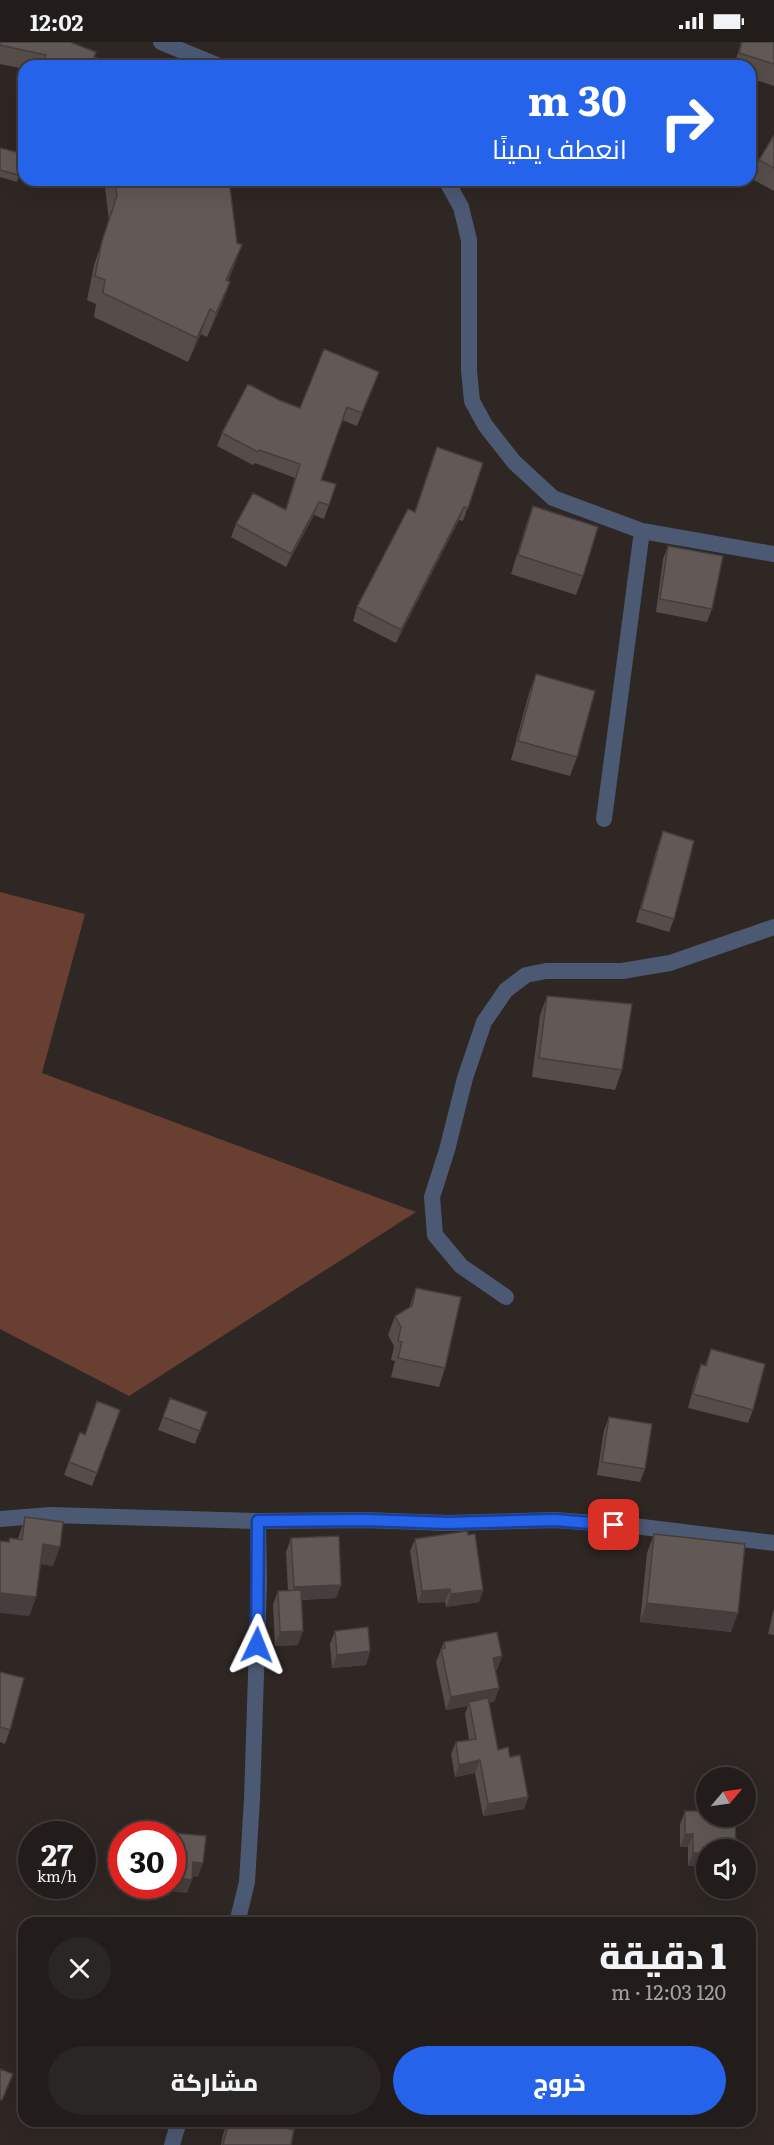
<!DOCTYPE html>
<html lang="ar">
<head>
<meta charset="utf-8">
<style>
  :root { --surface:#221d1b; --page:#2a2624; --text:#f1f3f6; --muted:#a2a2a3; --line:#3f3b3a; --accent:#2563eb }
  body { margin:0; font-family:Literata,Cairo,serif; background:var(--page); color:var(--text); direction:rtl; height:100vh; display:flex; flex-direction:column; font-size:22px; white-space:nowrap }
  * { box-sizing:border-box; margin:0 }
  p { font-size:20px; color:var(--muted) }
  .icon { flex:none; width:33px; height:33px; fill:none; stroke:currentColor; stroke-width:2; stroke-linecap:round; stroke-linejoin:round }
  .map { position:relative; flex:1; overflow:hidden; direction:ltr }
  .side { position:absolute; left:18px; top:1875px; width:738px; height:210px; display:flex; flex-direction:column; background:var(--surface); border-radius:18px; box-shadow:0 6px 24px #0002,0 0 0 2px var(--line); direction:rtl }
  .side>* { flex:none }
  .guide { position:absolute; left:18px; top:18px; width:738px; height:126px; border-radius:18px; box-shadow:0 6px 24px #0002,0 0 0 2px var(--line); direction:rtl; background:#2563eb; color:#fff; overflow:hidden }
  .needle { width:39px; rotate:61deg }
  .buttons { position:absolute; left:696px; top:1725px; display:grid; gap:12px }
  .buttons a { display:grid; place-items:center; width:60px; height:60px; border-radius:50%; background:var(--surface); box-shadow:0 6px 24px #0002,0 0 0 2px var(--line); font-size:30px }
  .speed { position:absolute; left:18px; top:1779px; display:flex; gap:12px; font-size:30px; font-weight:700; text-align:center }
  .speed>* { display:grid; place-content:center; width:78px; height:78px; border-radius:50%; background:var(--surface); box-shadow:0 6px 24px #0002,0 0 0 2px var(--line); line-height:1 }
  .speed small { font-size:15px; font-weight:400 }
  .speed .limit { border:9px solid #d22; background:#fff; color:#111 }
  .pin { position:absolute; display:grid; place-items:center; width:51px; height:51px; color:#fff; margin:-26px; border-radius:12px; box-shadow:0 3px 9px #0006 }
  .me { position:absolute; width:66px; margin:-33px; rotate:2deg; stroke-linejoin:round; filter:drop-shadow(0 0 4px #0008) }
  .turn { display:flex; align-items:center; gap:21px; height:126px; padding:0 30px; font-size:27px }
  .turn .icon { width:78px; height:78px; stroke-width:2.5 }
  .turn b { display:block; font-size:42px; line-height:51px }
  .round { display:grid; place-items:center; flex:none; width:63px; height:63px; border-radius:32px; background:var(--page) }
  .headline { display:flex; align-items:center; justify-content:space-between; height:102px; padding:0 30px }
  h1 { font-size:36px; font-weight:800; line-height:45px }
  .action { display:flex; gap:12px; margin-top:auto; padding:12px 30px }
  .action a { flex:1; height:69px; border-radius:36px; background:var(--accent); color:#fff; font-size:24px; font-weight:800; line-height:69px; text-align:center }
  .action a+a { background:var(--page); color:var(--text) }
  .status { display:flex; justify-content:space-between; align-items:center; height:42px; padding:0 30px; background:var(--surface); direction:ltr }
  .status svg { height:16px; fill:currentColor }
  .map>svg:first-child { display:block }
  .green { fill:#693f32 }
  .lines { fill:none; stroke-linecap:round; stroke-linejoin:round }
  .minor { stroke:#4b5973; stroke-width:16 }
  .wall { fill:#544d4a }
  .shaded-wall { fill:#453e3c }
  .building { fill:#625956; stroke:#453e3c; stroke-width:1.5 }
  .route-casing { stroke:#184099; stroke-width:15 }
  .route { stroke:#2563eb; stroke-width:10 }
</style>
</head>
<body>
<div class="status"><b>12:02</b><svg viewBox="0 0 49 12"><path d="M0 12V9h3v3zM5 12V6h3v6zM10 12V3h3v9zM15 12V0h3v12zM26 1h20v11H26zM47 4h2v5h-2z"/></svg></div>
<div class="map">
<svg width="774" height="2103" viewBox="0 0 774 2103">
  <rect width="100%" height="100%" fill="#2e2724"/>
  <!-- green -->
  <path class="green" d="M0,850l85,22 -43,159 374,139 -287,184 -129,-67z"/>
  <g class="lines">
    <!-- minor -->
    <path class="minor" d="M161,0l58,24
      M446,138l15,27 8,33v131l3,30 13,24 29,37 39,36 89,33 132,23
      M604,777l38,-288
      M506,1255l-45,-31 -26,-31 -3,-38 15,-47 18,-72 19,-56 22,-32 20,-15 20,-4h76l48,-8 104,-36
      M0,1477l50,-4 208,6 107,-1 83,3 107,-3 79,6 140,17
      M237,1881l10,-41 5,-83 7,-218 -1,-60
      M172,2103l7,-24"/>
  </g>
  <!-- wall -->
  <path class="wall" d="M0,0l94,15 16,9h-86v3l-24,-5z
    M741,0h33v44l-24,-8v-12h-16z
    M774,93v56l-22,-12 7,-19z
    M0,106l19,27 -2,7 -17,-5z
    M107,138h122l8,63 5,2 -9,24 -5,12 2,1 -9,24 -14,31 -6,-3 -13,28 -94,-45 2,-13 -9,-4 7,-35 15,-44 -4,-34z
    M374,343l-17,41 -15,-6 -21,60 8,25 -5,14 -10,-4 -28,52 -55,-30 5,-13 49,-14 10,-32 -40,-15 -2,2 -36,-19 5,-13 57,-33 21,8z
    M483,421l-20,58 -4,-1 -63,123 -43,-22 4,-14 57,-95z
    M533,464l50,70 -7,19 -65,-21 15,-49z
    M668,504l44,63 -5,13 -51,-10 7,-53z
    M536,632l41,83 -7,19 -59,-16 18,-67z
    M663,789l11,88 -5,13 -33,-10 22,-77z
    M547,954l75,74 -7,20 -83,-13 8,-62z
    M416,1246l29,80 -6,19 -48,-10 4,-16 -4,-1 3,-14 -6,-11 7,-19 14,-8z
    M711,1307l42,61 -5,13 -60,-15 8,-31 5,-13 4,1z
    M170,1356l37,14 -12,32 -37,-14z
    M120,1368l-28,76 -28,-11 16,-43 5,3z
    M609,1375l36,52 -5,13 -43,-7 7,-45z
    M25,1475l28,49 -13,-2 -4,33 -7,19 -20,-74 1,-4 8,1z
    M654,1492l77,98 -91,-10 7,-69z
    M468,1493l15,55 -4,12 -33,5 -1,-5 -27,1 -8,-52 5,-12z
    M291,1496l50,47 -5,13 -35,2 -3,45 -23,1 -2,-42 5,-13h10l-2,-39z
    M774,1566v27l-6,-1z
    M335,1589l35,20 -4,14 -34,3 -2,-24z
    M444,1600l58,14 -5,14h-2l4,18 -5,14h-5l9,48 12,7 18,40 -4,12 -41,7 -8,-43 -20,4 -4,-23 5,-12 13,-2 -4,-26 3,-8 -22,4 -10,-48z
    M0,1630l10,58 -5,14 -5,-2z
    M685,1769l21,39v16h-18v-19h-8v-23z
    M228,2079h25l38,24h-70l2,-11z"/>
  <!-- shaded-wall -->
  <path class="shaded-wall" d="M242,203l-9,24 -16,35 9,-24z
    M230,240l-9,24 -14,31 9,-24z
    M210,267l-9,25 -13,28 9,-24z
    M319,460l-5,13 -28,52 5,-13z
    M464,465l-5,13 -63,123 5,-13z
    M43,1502l17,3 -7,19 -17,-3z
    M341,1543l-5,13 -47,2 5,-13z
    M450,1547l-5,13 -27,1 4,-12z
    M483,1548l-4,12 -33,5 5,-13z
    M0,1551l36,4 -7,19 -29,-3z
    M647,1561l91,10 -7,19 -91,-10z
    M303,1589l-5,14 -23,1 5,-14z
    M370,1609l-4,14 -34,3 5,-13z
    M502,1614l-5,14 -9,1 5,-13z
    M499,1646l-5,14 -24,4 -1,-4 -1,4 -22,4 5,-13z
    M480,1718l-5,13 -20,4 4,-12z
    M528,1755l-4,12 -41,7 5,-12z
    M685,1792h8l-5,13h-8z
    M693,1811h13v13h-18z
    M193,1820l10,1 -5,14 -10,-2z
    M172,1835l20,3 -5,13 -22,-2 -1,3 -34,-3 2,-5h40z"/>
  <!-- building -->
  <path class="building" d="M0,0h70l26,10 -2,5 17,7 -1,2h-63l-5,-2 4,-9 -46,-10z
    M742,0h32v22l-35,-11z
    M774,93v33l-15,-8z
    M0,106l24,6v5l-5,16 -19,-5z
    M115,138h114l8,63 5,2 -16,35 4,2 -14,31 -6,-4 -13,29 -94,-45 2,-13 -10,-4 7,-35 15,-45z
    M324,307l55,23 -17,41 -15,-6 -26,73 15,4 -7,21 -10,-3 -28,52 -55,-30 17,-31 33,17 14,-46 -41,-14 -1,2 -36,-19 26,-49 31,16 21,8z
    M437,405l46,16 -15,45 -4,-1 -63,123 -44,-23 51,-98 7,3z
    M533,464l65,21 -15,49 -65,-21z
    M668,504l55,10 -11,53 -52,-10z
    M536,632l59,17 -18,66 -59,-16z
    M663,789l31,10 -20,78 -33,-10z
    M547,954l85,8 -10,66 -83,-12z
    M416,1246l45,9 -16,71 -47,-10 4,-16 -4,-1 3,-14 -6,-11 17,-10z
    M711,1307l54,15 -12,46 -60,-16 8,-30 5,2z
    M170,1356l37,14 -7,19 -37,-14z
    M97,1359l23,9 -23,63 -28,-11 11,-30 5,3z
    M609,1375l43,7 -7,45 -43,-7z
    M25,1475l38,5 -3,25 -17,-3 -7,53 -36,-4v-52l9,1 1,-4 12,2z
    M467,1489l1,4 7,-1 8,56 -32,4 -1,-5 -28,2 -7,-52z
    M654,1492l91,10 -7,69 -91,-10z
    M339,1494l2,49 -47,2 -3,-49z
    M301,1548l2,41 -23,1 -2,-41z
    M368,1585l2,24 -33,4 -2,-24z
    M497,1590l5,24 -9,2 6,30 -48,9 -10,-48 4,-1 -1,-6z
    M0,1630l24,6 -14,52 -10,-3z
    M488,1656l10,52 10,-3 2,10 10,-2 8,42 -40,7 -8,-44 -21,5 -3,-23 20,-3 -7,-37z
    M685,1769h21v5h29l1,34h-30v3h-13v-19h-8z
    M150,1789l56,5 -3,27 -10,-1 -1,18 -20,-3v-43h-23z
    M142,1878l21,3h-21z
    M0,2027l13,5 -11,26h-2z
    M229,2079h24l41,9 -3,15h-68z"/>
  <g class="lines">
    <defs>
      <path id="route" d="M257,1603l1,-124 107,-1 83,3 107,-3 59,5"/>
    </defs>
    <!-- route casing -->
    <use href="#route" class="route-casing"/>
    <!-- route -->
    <use href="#route" class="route"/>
  </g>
</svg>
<div class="buttons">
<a><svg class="needle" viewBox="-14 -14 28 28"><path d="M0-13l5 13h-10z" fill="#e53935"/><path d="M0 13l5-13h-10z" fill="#a2a2a3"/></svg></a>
<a><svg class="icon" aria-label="sound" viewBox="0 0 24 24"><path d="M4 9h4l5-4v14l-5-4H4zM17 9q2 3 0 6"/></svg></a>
</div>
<div class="speed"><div>27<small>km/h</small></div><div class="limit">30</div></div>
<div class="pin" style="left:614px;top:1483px;background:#d93025"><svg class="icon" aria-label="arrive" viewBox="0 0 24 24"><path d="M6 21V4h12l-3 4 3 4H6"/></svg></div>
<svg class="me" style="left:257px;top:1603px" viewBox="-20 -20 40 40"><path d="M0-17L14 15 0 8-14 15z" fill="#2563eb" stroke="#fff" stroke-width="4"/></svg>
<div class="guide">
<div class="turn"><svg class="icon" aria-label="right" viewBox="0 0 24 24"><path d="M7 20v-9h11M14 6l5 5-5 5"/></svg><div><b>30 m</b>انعطف يمينًا</div></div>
</div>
<section class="side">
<div class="headline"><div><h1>1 دقيقة</h1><p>120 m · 12:03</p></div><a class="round"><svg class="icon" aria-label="close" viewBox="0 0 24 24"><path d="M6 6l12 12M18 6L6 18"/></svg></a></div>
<div class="action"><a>خروج</a><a>مشاركة</a></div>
</section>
</div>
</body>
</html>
